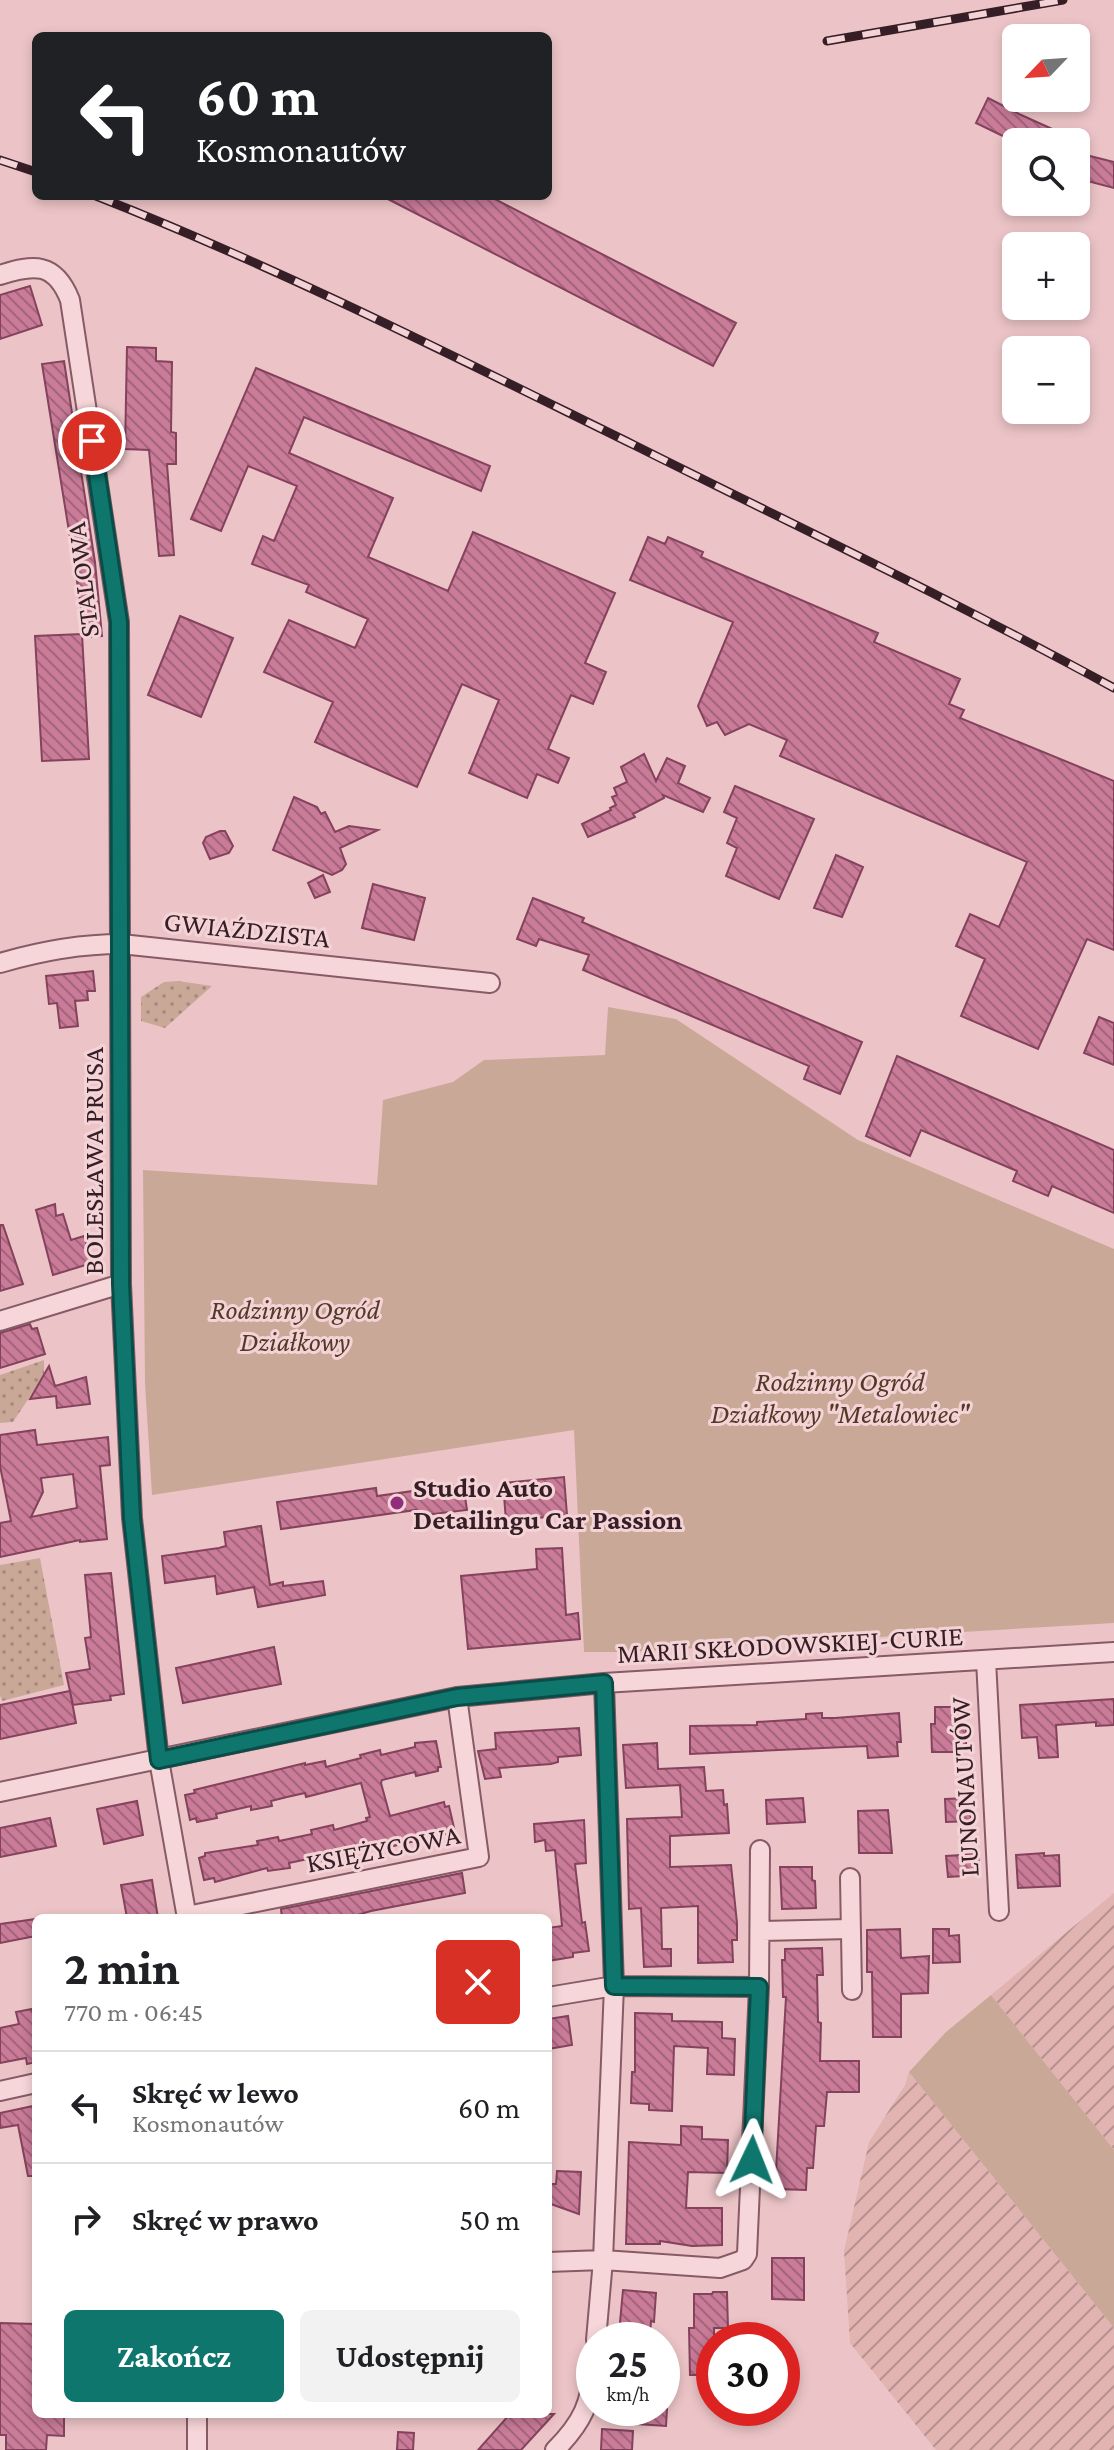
<!DOCTYPE html>
<html lang="pl">
<head>
<meta charset="utf-8">
<style>
  :root { --surface:#fff; --page:#f2f2f2; --text:#202124; --muted:#757577; --line:#e0e0e0; --accent:#0f766e }
  body { margin:0; font-family:"Crimson Pro",serif; background:var(--page); color:var(--text); height:100vh; display:flex; flex-direction:column; font-size:30px; white-space:nowrap }
  * { box-sizing:border-box; margin:0 }
  p { font-size:26px; color:var(--muted) }
  .icon { flex:none; width:44px; height:44px; fill:none; stroke:currentColor; stroke-width:2; stroke-linecap:round; stroke-linejoin:round }
  .map { position:relative; flex:1; overflow:hidden }
  .details { position:absolute; left:32px; top:1914px; width:520px; height:504px; display:flex; flex-direction:column; background:var(--surface); border-radius:12px; box-shadow:0 4px 12px #0003 }
  .details>* { flex:none }
  .hud { position:absolute; left:32px; top:32px; width:520px; height:168px; border-radius:12px; box-shadow:0 4px 12px #0003; background:#202124; color:#fff; overflow:hidden }
  .needle { width:52px; rotate:245deg }
  .tools { position:absolute; left:1002px; top:24px; display:grid; gap:16px }
  .tools a { display:grid; place-items:center; width:88px; height:88px; border-radius:12px; background:var(--surface); box-shadow:0 4px 12px #0003; font-size:40px }
  .speed { position:absolute; left:576px; top:2322px; display:flex; gap:16px; font-size:40px; font-weight:700; text-align:center }
  .speed>* { display:grid; place-content:center; width:104px; height:104px; border-radius:50%; background:var(--surface); box-shadow:0 4px 12px #0003; line-height:1 }
  .speed small { font-size:20px; font-weight:400 }
  .speed .limit { border:12px solid #d22; background:#fff; color:#111 }
  .pin { position:absolute; display:grid; place-items:center; width:68px; height:68px; color:#fff; margin:-34px; border:4px solid #fff; border-radius:50%; box-shadow:0 2px 8px #0007 }
  .me { position:absolute; width:88px; margin:-44px; rotate:2deg; stroke-linejoin:round; filter:drop-shadow(0 0 6px #0008) }
  .turn { display:flex; align-items:center; gap:28px; height:168px; padding:0 32px; font-size:36px }
  .turn .icon { width:104px; height:104px; stroke-width:2.5 }
  .turn b { display:block; font-size:56px; line-height:68px }
  .round { display:grid; place-items:center; flex:none; width:84px; height:84px; border-radius:12px; background:var(--page) }
  .overview { display:flex; align-items:center; justify-content:space-between; height:136px; padding:0 32px }
  h1 { font-size:48px; font-weight:700; line-height:60px }
  .cta { display:flex; gap:16px; margin-top:auto; padding:16px 32px }
  .cta a { flex:1; height:92px; border-radius:12px; background:var(--accent); color:#fff; font-size:32px; font-weight:700; line-height:92px; text-align:center }
  .cta a+a { background:var(--page); color:var(--text) }
  ul { padding:0; list-style:none }
  li { display:flex; align-items:center; gap:24px; height:112px; padding:0 32px; border-top:2px solid var(--line) }
  li div { flex:1 }
  li b { display:block; font-size:30px }
  li em { font-style:normal }
  .map>svg:first-child { display:block }
  .farmland { fill:url(#farmland-furrows) }
  .grass { fill:url(#grass-dots) }
  .garden { fill:#caa898 }
  .building { fill:url(#building-back-hatch); stroke:#84425c; stroke-width:2; fill-rule:evenodd }
  .lines { fill:none; stroke-linecap:round; stroke-linejoin:round }
  .street-casing { stroke:#865b66; stroke-width:22 }
  .street { stroke:#f7d6d9; stroke-width:18 }
  .rail-casing { stroke:#361e26; stroke-width:9 }
  .rail { stroke:#f4d3d6; stroke-width:6; stroke-dasharray:18; stroke-linecap:butt }
  .route-casing { stroke:#0a4d48; stroke-width:20 }
  .route { stroke:#0f766e; stroke-width:14 }
  .poi-dot { fill:#922d7e; stroke:#f4d3d6; stroke-width:3 }
  .labels { text-anchor:middle; stroke-width:6; stroke-linejoin:round; paint-order:stroke }
  .street-label { font-size:28px; fill:#361e26; stroke:#f4d3d6 }
  .park-label { font-size:28px; font-style:italic; fill:#523a26; stroke:#f4d3d6 }
  .poi-label { font-size:28px; font-weight:bold; fill:#361e26; stroke:#f4d3d6; text-anchor:start }
</style>
</head>
<body>
<div class="map">
<svg width="1114" height="2450" viewBox="0 0 1114 2450">
  <defs>
    <pattern id="farmland-furrows" width="10" height="10" patternUnits="userSpaceOnUse" patternTransform="scale(2)"><rect width="10" height="10" fill="#e1b3b1"/><path d="M-1 1l2-2M0 10L10 0M9 11l2-2" fill="none" stroke="#b79190"/></pattern>
    <pattern id="grass-dots" width="8" height="8" patternUnits="userSpaceOnUse" patternTransform="scale(2)"><rect width="8" height="8" fill="#caa898"/><path d="M2 2h.1M6 6h.1" fill="none" stroke="#a5887c" stroke-width="1.8" stroke-linecap="round"/></pattern>
    <pattern id="building-back-hatch" width="6" height="6" patternUnits="userSpaceOnUse" patternTransform="scale(2)"><rect width="6" height="6" fill="#c97b98"/><path d="M-1 5l2 2M0 0l6 6M5-1l2 2" fill="none" stroke="#a4647c"/></pattern>
  </defs>
  <rect width="100%" height="100%" fill="#ecc4c7"/>
  <!-- farmland -->
  <path class="farmland" d="M1114,1893v257l-123,-155z
    M909,2072l205,256v122h-178l-86,-107 -6,-92 25,-109 36,-57z"/>
  <!-- grass -->
  <path class="grass" d="M178,981l34,5 -47,42 -24,-7v-24l23,-15z
    M44,1360v15l-31,47 -13,1v-48z
    M40,1558l24,127 -62,16 -2,-6v-130z"/>
  <!-- garden -->
  <path class="garden" d="M608,1007l68,12 182,121 256,109v374l-485,29h-45l-10,-222 -422,65 -7,-111 -2,-214 234,15 6,-85 70,-18 31,-22 121,-5z
    M991,1995l123,155v178l-205,-256 37,-40z"/>
  <!-- building -->
  <path class="building" d="M988,98l31,16 62,28h-62l-12,-4 -31,-15z
    M1078,153l36,9v26l-38,-10z
    M382,196h107l247,127 -23,43z
    M30,286l12,39 -42,14v-44z
    M127,347l29,1v13l16,1 -1,70 5,1v31h-9l7,91 -15,1 -10,-106 -24,-1z
    M64,361l31,201 7,74 -16,1 -44,-273z
    M256,368l234,98 -9,25 -177,-74 -15,36 104,45 -25,59 80,34 25,-59 142,61 -30,70 21,9 -13,32 -22,-9 -23,54 21,9 -11,25 -21,-9 -10,24 -58,-25 30,-73 -37,-16 -45,103 -102,-45 18,-40 -69,-30 25,-52 66,28 13,-29 -62,-27 3,-7 -57,-21 11,-28 11,5 23,-55 -49,-20 -27,65 -30,-12z
    M648,537l17,7 3,-7 35,15 -2,5 177,76 -4,9 86,37 -11,25 15,6 -4,8 154,63v169l-27,-11 -49,110 -77,-33 24,-57 -29,-13 14,-32 29,13 28,-65 -247,-106 7,-16 -38,-16 -24,11 -8,-13 -10,4 -9,-20 35,-84 -103,-42z
    M180,616l53,22 -32,79 -53,-22z
    M82,634l7,125 -47,2 -7,-125z
    M644,754l12,27 11,-23 18,8 -7,17 32,15 -7,14 -40,-17 1,3 -31,16 2,3 -47,20 -6,-13 29,-14 -1,-2 6,-3 -4,-8 5,-2 -3,-7 13,-6 -6,-15z
    M735,786l79,33 -35,80 -53,-23 11,-28 -10,-5 10,-25 -13,-6z
    M294,797l23,10 4,7 4,-2 10,20 14,-6 29,4 -38,18 6,16 -4,6 -10,5 -59,-25z
    M220,831h5l8,15 -4,7 -19,6 -7,-16 3,-6z
    M836,855l27,12 -21,50 -28,-9z
    M323,875l7,17 -15,6 -7,-15z
    M373,884l52,14 -11,42 -52,-12z
    M533,898l51,20 -2,4 280,120 -22,52 -36,-15 5,-13 -226,-96 6,-15 -50,-16 -3,7 -19,-7z
    M93,971l2,20h-8l1,9 -13,1 3,25 -18,2 -3,-25 -8,1 -3,-28z
    M1099,1017l15,6v42l-30,-12z
    M897,1056l217,94v63l-62,-27 -4,10 -35,-15 4,-10 -96,-41 -11,26 -44,-20z
    M55,1204l1,12 7,-2 8,26 13,-4 8,27 -39,12 -17,-65z
    M0,1225h3l20,59 -23,7z
    M30,1324l2,5 5,-1 8,26 -45,14v-35z
    M49,1366l6,20 31,-9 4,27 -33,4 -1,-12 -26,3z
    M35,1430l2,15 71,-8 2,28 -10,1 7,73 -27,3v-2l-80,17v-34l11,-2 -11,-55v-31zM73,1474l4,34 -46,9 12,-25 -2,-14z
    M564,1477l3,38 -61,6 -3,-38z
    M463,1484l4,26 -50,6 -1,-6 -135,19 -4,-27 99,-14 1,8z
    M261,1526l9,59 13,-3v4l40,-5 2,14 -67,12 -4,-20 -37,7 -2,-18 -50,7 -3,-27 57,-8 7,-2 -2,-14z
    M562,1548l4,67 12,-2 2,26 -112,10 -7,-73 76,-7 -1,-20z
    M111,1573l13,121 -14,2 1,4 -38,5 -7,-32 24,-4 -5,-31 6,-1 -6,-62z
    M274,1647l7,37 -98,19 -7,-35z
    M70,1691l6,32 -76,16v-34z
    M1114,1699v26l-18,1v-4l-40,3 2,32 -19,1 -2,-21 -15,1 -2,-33z
    M935,1707h23l1,17h7v23h-10l-1,5h-23l-1,-28h4z
    M822,1713v5h13l64,-5 2,29h-4l1,14 -30,2 -1,-12 -177,8v-28l67,-1v-3l49,-3v-5z
    M579,1728l2,27 -23,2v5l-7,2 -52,4 2,9 -16,2 -7,-28 18,-2 -1,-16z
    M436,1741l5,26h-3v4l-22,5 -1,-4 -33,8 -1,3 9,33 54,-14 1,5 4,-1 6,26 -75,17 -1,-4 -57,16v-5l-33,7 1,5 -22,3 -1,-3 -52,14 -1,-4 -10,2 -5,-22 6,-2v-3l53,-8 -1,-4 21,-4 1,4 33,-7 -1,-4 22,-5 1,5 33,-9 -1,-3 4,-1 -9,-34 -55,14 -1,-4 -18,4 -16,4 1,5 -21,4v-4l-35,8 1,4 -20,4 -1,-4 -6,2 -5,-25 10,-2 -1,-3 111,-27v2l20,-4 1,6 35,-9 -1,-3 20,-5 1,5 34,-8v-4z
    M657,1743l1,26 46,-2 2,24 17,-1 1,15 3,-1 2,29 -59,3v31l61,-2 6,58v17h-5l1,22 -35,1v-57l-37,2 1,41h9v17l-27,1 -3,-59 -12,1 -2,-90 55,-2 -2,-32 -54,3 -3,-43z
    M803,1798l2,24 -38,2 -1,-24z
    M969,1798l2,23 -25,1 -1,-23z
    M137,1801l6,34 -39,9 -7,-35z
    M888,1810l4,43h-33l-1,-42z
    M50,1818l6,28 -56,11v-29z
    M584,1820l2,43 -11,1 7,59 3,-1 4,29 -16,2v4l-25,4v-33l14,-2 -7,-76 -9,1 -1,-11 -10,2 -1,-18z
    M1044,1853v3l15,-1 1,31 -42,2 -2,-33z
    M978,1854l2,21 -32,2 -2,-21z
    M780,1867h32v13l3,1 1,27 -34,1z
    M462,1873l3,20 -94,18 -24,7h-65l-1,-9z
    M152,1880l6,38h-31l-6,-33z
    M36,1919v17l-36,7v-19z
    M900,1929l1,29 28,-2 -1,37 -27,1v43h-28l-1,-65h-5v-42z
    M933,1929h16v7l10,-1 1,27 -27,1z
    M822,1948l1,27h-6l1,47 3,1 -1,38h39v31h-32l-3,34h-8l-3,42h-6l-1,22 -31,-1 11,-192h-3l-1,-37h3v-11z
    M32,2009l2,11h2v42l-9,2 -1,-6 -26,5v-35l19,-4 -3,-12z
    M635,2013l37,1v7l50,1v16l13,1 -1,36 -27,-1 1,-26 -34,-2 -2,65 -23,-1v-6l-18,-1 1,-31h3z
    M568,2016l4,29 -24,4v-30z
    M33,2106l3,16v54h-8l-10,-51 -18,3v-15z
    M681,2126l21,1v12l26,1 -1,33 -39,-1 -2,36h36v37l-30,1 -32,-5v3h-34l3,-102 52,3z
    M557,2171l24,1 -2,42 -31,-11v-19h8z
    M772,2258h32v42l-32,-1z
    M623,2290l33,3 -2,29 -3,-1 -1,14 -31,-2z
    M713,2292h14l1,36h-14v47h-24l-1,-47h5v-34h18z
    M0,2323l36,1v90h28v22l-17,-1 -1,15h-40v-15h-6z
    M637,2408l30,1 -1,17 -30,-2z
    M510,2414h44l-33,36h-43z
    M602,2429l31,2 -1,19h-31z
    M398,2432l16,1 -1,17h-16z"/>
  <g class="lines">
    <defs>
      <path id="street" d="M0,275c34,-11 55,-13 70,25l49,322 2,662 11,234 27,242 28,158
        M0,963c41,-12 78,-19 121,-19l369,39
        M0,1321l121,-37
        M986,1660l13,251
        M0,1792l457,-95 147,-14 510,-31
        M850,1878l2,112
        M187,1916l292,-59 -22,-160
        M760,1931l90,-2
        M548,1997l66,-11 145,1
        M0,2091l36,-8
        M548,2262l55,-2 117,8 23,-8 4,-6 12,-267 1,-137
        M596,2340l7,-80 11,-274 -10,-303
        M197,2450v-36
        M555,2450c28,-28 36,-47 39,-86"/>
    </defs>
    <!-- street casing -->
    <use href="#street" class="street-casing"/>
    <!-- street -->
    <use href="#street" class="street"/>
    <defs>
      <path id="rail" d="M827,41l236,-41
        M0,160l36,12
        M96,196c184,72 361,162 538,249 160,80 323,157 480,243"/>
    </defs>
    <!-- rail casing -->
    <use href="#rail" class="rail-casing"/>
    <!-- rail -->
    <use href="#rail" class="rail"/>
  </g>
  <g class="lines">
    <defs>
      <path id="route" d="M92,441l27,181 2,662 11,234 27,242 298,-63 147,-14 10,303 145,1 -7,173"/>
    </defs>
    <!-- route casing -->
    <use href="#route" class="route-casing"/>
    <!-- route -->
    <use href="#route" class="route"/>
  </g>
  <!-- markers -->
  <circle class="poi-dot" cx="397" cy="1503" r="8"/>
  <g class="labels">
    <!-- street labels -->
    <g class="street-label">
      <text transform="translate(82 580) rotate(-97)" y="10">STALOWA</text>
      <text transform="translate(247 929) rotate(6)" y="10">GWIAŹDZISTA</text>
      <text transform="translate(93 1161) rotate(-90)" y="10">BOLESŁAWA PRUSA</text>
      <text transform="translate(790 1644) rotate(-3)" y="10">MARII SKŁODOWSKIEJ-CURIE</text>
      <text transform="translate(964 1787) rotate(-93)" y="10">LUNONAUTÓW</text>
      <text transform="translate(383 1848) rotate(-11)" y="10">KSIĘŻYCOWA</text>
    </g>
    <!-- park labels -->
    <g class="park-label">
      <text x="295" y="1319">Rodzinny Ogród<tspan x="295" dy="32">Działkowy</tspan></text>
      <text x="840" y="1391">Rodzinny Ogród<tspan x="840" dy="32">Działkowy "Metalowiec"</tspan></text>
    </g>
    <!-- poi labels -->
    <g class="poi-label">
      <text x="413" y="1497">Studio Auto<tspan x="413" dy="32">Detailingu Car Passion</tspan></text>
    </g>
  </g>
</svg>
<div class="tools">
<a><svg class="needle" viewBox="-14 -14 28 28"><path d="M0-13l5 13h-10z" fill="#e53935"/><path d="M0 13l5-13h-10z" fill="#757577"/></svg></a>
<a><svg class="icon" aria-label="search" viewBox="0 0 24 24"><circle cx="10" cy="10" r="6"/><path d="M15 15l6 6"/></svg></a>
<a>+</a>
<a>−</a>
</div>
<div class="speed"><div>25<small>km/h</small></div><div class="limit">30</div></div>
<div class="pin" style="left:92px;top:441px;background:#d93025"><svg class="icon" aria-label="arrive" viewBox="0 0 24 24"><path d="M6 21V4h12l-3 4 3 4H6"/></svg></div>
<svg class="me" style="left:752px;top:2160px" viewBox="-20 -20 40 40"><path d="M0-17L14 15 0 8-14 15z" fill="#0f766e" stroke="#fff" stroke-width="4"/></svg>
<div class="hud">
<div class="turn"><svg class="icon" aria-label="left" viewBox="0 0 24 24"><path d="M17 20v-9H6M10 6l-5 5 5 5"/></svg><div><b>60 m</b>Kosmonautów</div></div>
</div>
<section class="details">
<div class="overview"><div><h1>2 min</h1><p>770 m · 06:45</p></div><a class="round" style="background:#d93025;color:#fff"><svg class="icon" aria-label="close" viewBox="0 0 24 24"><path d="M6 6l12 12M18 6L6 18"/></svg></a></div>
<ul>
<li><svg class="icon" aria-label="left" viewBox="0 0 24 24"><path d="M17 20v-9H6M10 6l-5 5 5 5"/></svg><div><b>Skręć w lewo</b><p>Kosmonautów</p></div><em>60 m</em></li>
<li><svg class="icon" aria-label="right" viewBox="0 0 24 24"><path d="M7 20v-9h11M14 6l5 5-5 5"/></svg><div><b>Skręć w prawo</b></div><em>50 m</em></li>
</ul>
<div class="cta"><a>Zakończ</a><a>Udostępnij</a></div>
</section>
</div>
</body>
</html>
